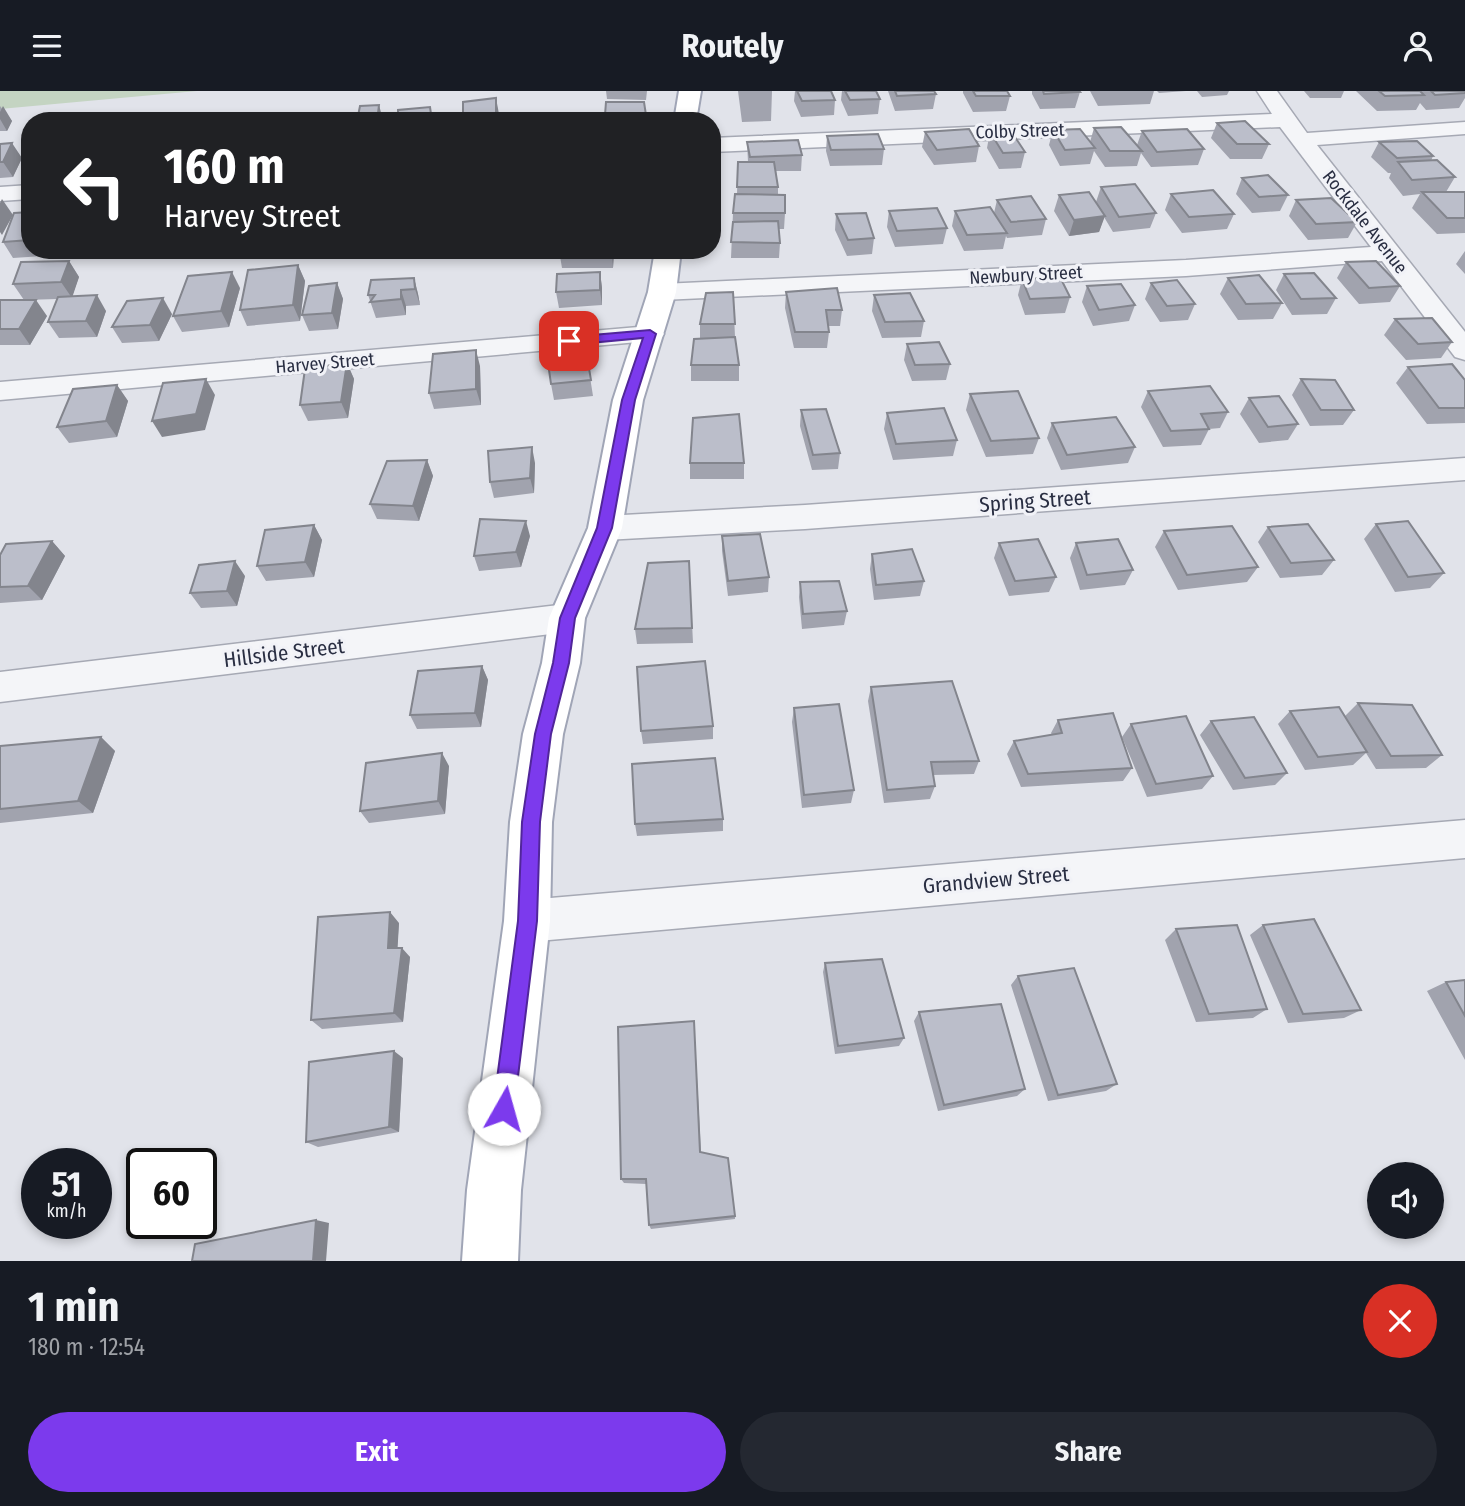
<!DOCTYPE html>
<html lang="en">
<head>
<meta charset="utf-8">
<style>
  :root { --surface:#171b24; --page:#242831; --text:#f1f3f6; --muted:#9ea1a6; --accent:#7c3aed }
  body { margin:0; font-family:"Fira Sans Condensed",sans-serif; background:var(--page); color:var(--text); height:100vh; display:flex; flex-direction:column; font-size:26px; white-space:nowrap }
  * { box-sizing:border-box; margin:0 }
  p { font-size:23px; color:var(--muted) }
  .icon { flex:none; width:38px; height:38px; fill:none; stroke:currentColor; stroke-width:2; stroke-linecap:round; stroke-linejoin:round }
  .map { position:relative; height:1170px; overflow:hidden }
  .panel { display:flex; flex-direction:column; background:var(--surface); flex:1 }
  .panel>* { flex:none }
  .guide { position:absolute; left:21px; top:21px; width:700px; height:147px; border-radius:28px; box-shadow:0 4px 10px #0003; background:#202124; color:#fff; overflow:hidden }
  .buttons { position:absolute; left:1367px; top:1071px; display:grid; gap:14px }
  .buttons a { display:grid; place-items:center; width:77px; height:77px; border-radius:50%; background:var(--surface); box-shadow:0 4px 10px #0003; font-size:35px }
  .speed { position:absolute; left:21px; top:1057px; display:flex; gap:14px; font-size:35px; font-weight:700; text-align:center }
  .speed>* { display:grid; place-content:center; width:91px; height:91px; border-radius:50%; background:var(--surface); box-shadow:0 4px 10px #0003; line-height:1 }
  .speed small { font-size:18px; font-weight:400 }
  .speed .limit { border:4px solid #111; border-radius:10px; background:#fff; color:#111 }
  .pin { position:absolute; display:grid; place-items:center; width:60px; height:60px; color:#fff; margin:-30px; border-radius:14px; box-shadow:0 4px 10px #0006 }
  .me { position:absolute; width:77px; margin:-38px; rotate:7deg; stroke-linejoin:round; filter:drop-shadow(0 0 5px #0008) }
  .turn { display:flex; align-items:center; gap:24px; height:147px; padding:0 28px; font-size:32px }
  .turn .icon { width:91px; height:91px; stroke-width:2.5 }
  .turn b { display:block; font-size:49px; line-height:60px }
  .round { display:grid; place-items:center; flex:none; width:74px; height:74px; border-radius:37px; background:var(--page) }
  .head { display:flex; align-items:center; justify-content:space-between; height:119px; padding:0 28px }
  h1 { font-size:42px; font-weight:700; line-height:52px }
  .primary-button { display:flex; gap:14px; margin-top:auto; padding:14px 28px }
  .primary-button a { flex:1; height:80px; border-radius:42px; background:var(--accent); color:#fff; font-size:28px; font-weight:700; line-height:80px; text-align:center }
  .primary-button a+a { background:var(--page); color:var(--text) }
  header { display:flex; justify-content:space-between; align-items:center; height:91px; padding:0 28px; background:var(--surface); font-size:32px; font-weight:700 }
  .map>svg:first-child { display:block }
  .green { fill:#c4d4c2 }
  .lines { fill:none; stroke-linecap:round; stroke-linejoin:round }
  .street-casing { stroke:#a6a9b4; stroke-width:3 }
  .primary-casing { stroke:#a0a5b6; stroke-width:4 }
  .street { fill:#f4f5f8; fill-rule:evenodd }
  .primary { fill:#fff; fill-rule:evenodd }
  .wall { fill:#a1a3ae }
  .shaded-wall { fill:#83858d }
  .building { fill:#bbbeca; stroke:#83858d; stroke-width:2 }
  .route { fill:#7c3aed; stroke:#51269a; stroke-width:2 }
  .labels { text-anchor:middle; stroke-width:6; stroke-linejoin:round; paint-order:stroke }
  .far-street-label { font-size:18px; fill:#292e42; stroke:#f1f2f7 }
  .street-label { font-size:21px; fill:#292e42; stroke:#f1f2f7 }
</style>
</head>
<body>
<header><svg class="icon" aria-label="menu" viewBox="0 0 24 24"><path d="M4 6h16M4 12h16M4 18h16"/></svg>Routely<svg class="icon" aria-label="person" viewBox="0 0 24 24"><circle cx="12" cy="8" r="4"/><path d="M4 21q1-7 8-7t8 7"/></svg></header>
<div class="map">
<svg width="1465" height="1170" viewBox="0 0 1465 1170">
  <rect width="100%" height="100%" fill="#e1e3ea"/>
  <!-- green -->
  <path class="green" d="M0,0h197l-197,18z"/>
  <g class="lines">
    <defs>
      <path id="street" d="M1257,0h20l30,42 158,-11v12l-148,11 148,187v28l-10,-3 -73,-96 -196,15 -524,24 -9,-2 -4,-6 4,-6 9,-2 524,-24 185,-13 -91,-120 -568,25v-14l560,-24z
        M30,94v14l-30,2v-14z
        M650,235l10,2 4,6 -4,6 -660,60v-18z
        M1465,367v22l-660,49 -200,11 -12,-4 -4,-8 4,-8 12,-4 200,-11z
        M567,513l12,4 6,10 -6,10 -12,4 -567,70v-30z
        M1465,729v38l-938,84 -15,-6 -7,-15 7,-15 15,-6z"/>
      <path id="primary" d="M679,0h22l-5,30h-22z
        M655,159h26l-5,42 -33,108 -21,128 -37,90 -5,45 -17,71 -11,88 -2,99 -29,269 -3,71h-56l5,-71 37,-269 6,-99 13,-88 19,-71 7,-45 39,-90 25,-128 35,-108z"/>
    </defs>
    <!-- street casing -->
    <use href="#street" class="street-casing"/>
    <!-- primary casing -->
    <use href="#primary" class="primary-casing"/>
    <!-- street -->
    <use href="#street" class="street"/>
    <!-- primary -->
    <use href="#primary" class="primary"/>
  </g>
  <!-- wall -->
  <path class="wall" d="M606,0h41l-1,9 -39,-1z
    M738,0h34l-1,30 -29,1z
    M795,0h36l4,9 -1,15 -33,2 -7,-16z
    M842,0h34l4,8 -2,15 -30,2 -7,-16z
    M888,0h46l2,3 -3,15 -38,2z
    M963,0h44l3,5 -4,15 -33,1 -10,-19z
    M1032,0h47l1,1 -5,16 -35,1 -8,-15z
    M1090,0h64l-4,13 -52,2z
    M1157,0h29l-27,2z
    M1197,0h32l-2,4 -25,2z
    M1304,0h40l-3,7h-31z
    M1356,0h109v7l-6,10 -33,2 -6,-7 -4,7 -39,1z
    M496,7l3,23h-36z
    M644,11l3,19h-41l-1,-6z
    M0,15l12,15 -5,10h-7z
    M1217,32l52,21 -7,15h-32l-19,-21z
    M1094,37l43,17 5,-14 62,18 -6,16 -47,2 -10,-14 -4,13 -32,1 -11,-16 -4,13 -30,2 -11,-21 4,-15 37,12z
    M925,41l54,14 -3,16 -42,3 -12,-18z
    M990,41l35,20 -4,16 -22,1 -12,-21z
    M827,45l57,13 -2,16 -52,1 -4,-15z
    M747,51l55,13 -1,16h-25l2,16v8l7,18 -1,16h-6l2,14 -1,15h-48l2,-45 4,-19 1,-32h10z
    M1379,51l54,14 -2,5 24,16 -9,15h19v41l-28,1 -25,-26 8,-14 -17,2 -14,-18 2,-5h-3l-17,-16z
    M0,53l22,14 -9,19 -13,1z
    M1242,87l46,17 -8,16 -28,2 -16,-19z
    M1101,96l55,26 -6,15 -37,4 -9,-15 -5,15 -30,4 -15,-25 5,-16 37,7z
    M1171,103l63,20 -7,15 -45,4 -17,-23z
    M997,109l49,19 -4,16 -35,3 -1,-2 -3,13 -39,2 -12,-25 3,-15 39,2z
    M1296,109l61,22 -9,16 -40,2 -19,-24z
    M889,120l58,17 -4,16 -48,3 -8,-20z
    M30,121v38h14l-1,6 -30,2 -10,-16z
    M836,123l38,24 -2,16 -25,2 -12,-26z
    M559,159h55l-1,18h-51z
    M1465,160v23l-9,-10z
    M69,170l10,16 -7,19 34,15 -9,26 -38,1 -11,-16 9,-23 -33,1 -11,-16z
    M1346,171l54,24 -10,16 -31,2 -22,-26z
    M298,174l7,16 -5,40 -53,5 -7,-16z
    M600,181l2,16v17l-43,3 -3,-16z
    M1284,183l52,24 -9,16 -35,1 -16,-25z
    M414,187l4,16 2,11 -14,1v9l-30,3 -8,-23z
    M1228,187l54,25 -9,16 -35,1 -18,-26z
    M1022,188l48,18 -5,16 -40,2 -7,-20z
    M337,192l6,16 -5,30 -29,2 -7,-16z
    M1151,192l44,21 -7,16 -28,2 -15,-23z
    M1087,195l48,19 -6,16 -36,5 -11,-24z
    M240,197l-11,39 -47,5 -9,-16z
    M733,201l2,45 4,28v16h-48v-16l9,-26v-15z
    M786,201l56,18 -2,16h-12l1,6 -2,16h-33l-9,-40z
    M874,204l50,26 -3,16 -39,1 -10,-27z
    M0,209l47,16 -17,29h-30z
    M172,223l-13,27 -37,2 -10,-16z
    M1395,228l57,23 -11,16 -35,2 -22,-25z
    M907,253l43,20 -4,16 -34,1 -8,-21z
    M585,254l8,51 -39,4 -3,-16z
    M347,272l7,16 -6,39 -40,3 -8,-16z
    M480,275l1,39 -47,4 -5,-16z
    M1408,276l57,13v43l-38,1 -31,-41z
    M1301,288l53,31 -11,15 -33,1 -18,-31z
    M117,294l11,16 -11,36 -48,6 -12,-16z
    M1148,300l80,21 -8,16 -11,1 -8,16 -38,2 -22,-40z
    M970,303l69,44 -6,16 -47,3 -20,-47z
    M1249,307l49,26 -10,16 -29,3 -19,-29z
    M801,319l39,43 -2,16 -26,1 -12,-44z
    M887,322l70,27 -4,16 -60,4 -9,-31z
    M1052,332l83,24 -7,16 -67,7 -14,-32z
    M427,369l6,16 -14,45 -42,-2 -7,-15z
    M535,372l-1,30 -40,5 -4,-16z
    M690,372h54v16h-54z
    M1376,433l68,49 -14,15 -35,4 -31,-53z
    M314,434l8,15 -8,37 -48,4 -9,-15z
    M1268,436l66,33 -12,15 -42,3 -22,-36z
    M1164,440l94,36 -11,15 -69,8 -23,-43z
    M530,445l-9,31 -42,4 -5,-15z
    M722,445l47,41 -1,15 -40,4 -6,-45z
    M52,450l13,15 -23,44 -42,3v-48z
    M999,452l57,34 -7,15 -40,4 -15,-38z
    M1076,452l57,27 -8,15 -45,5 -10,-32z
    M872,463l52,27 -4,15 -46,4 -4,-31z
    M689,470l4,82 -56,1 -2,-15z
    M245,485l-8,30 -36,2 -11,-15z
    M800,491l47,29 -3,14 -42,4 -3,-32z
    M482,575l6,14 -7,47 -64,2 -7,-14z
    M871,596l108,74 -5,13 -41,1 2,11 -5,13 -46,4 -16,-102z
    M1358,612l84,52 -16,13 -50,1 -10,-16 -13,12 -48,5 -27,-46 12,-13 55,5z
    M794,617l60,82 -3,13 -49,5 -10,-86z
    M1058,629l74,48 -9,13 -102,6 -14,-33 7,-13 38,-6 -1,-2z
    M1211,630l76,52 -12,12 -42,5 -33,-55z
    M1131,633l82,52 -11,13 -55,8 -25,-60z
    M713,635v13l-70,5 -2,-13z
    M101,646l14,14 -22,62 -93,10v-77z
    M449,675l-4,48 -76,9 -9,-12z
    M723,728v12l-86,5 -2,-12z
    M399,832l-2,25 13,9 -7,65 -81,7 -11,-9z
    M1263,834l98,85 -17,8 -56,5 -38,-88z
    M1176,838l91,80 -14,9 -57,4 -31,-82z
    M825,872l79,75 -5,8 -64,8 -12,-82z
    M1018,885l99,108 -11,7 -58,10 -37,-116z
    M1465,889v80l-38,-69 19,-9z
    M919,921l106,77 -8,7 -79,15 -24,-90z
    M694,930l7,131 34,64v3l-84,10 -2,-4 -3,-41 -22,-1 -3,-4z
    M403,967l-4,74 -81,15 -12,-5z"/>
  <!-- shaded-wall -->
  <path class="shaded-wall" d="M496,7l3,16v7h-2l-1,-2z
    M379,14l4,15v1h-6z
    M3,15l9,15 -5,10 -7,-12v-7z
    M174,22l4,8h-6z
    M12,52l10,15 -9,19 -10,-15z
    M2,108l11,16 -11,20 -2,-3v-29z
    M1105,125l-6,16 -30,4 5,-16z
    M612,159h2l-1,18 -1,-16z
    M69,170l10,16 -7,21 -11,-16z
    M298,174l7,16 -5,40 -7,-16z
    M232,181l8,16 -11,39 -8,-16z
    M600,181l2,16v17l-2,-15z
    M414,187l4,16 2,11 -5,-16z
    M337,192l6,16 -5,30 -6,-16z
    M401,199l5,16v9l-5,-16z
    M97,204l9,16 -9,26 -11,-16z
    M163,207l9,16 -13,27 -9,-16z
    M36,209l11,16 -17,29 -11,-16z
    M476,259l4,16 1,39 -5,-16z
    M347,272l7,16 -6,39 -7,-16z
    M206,288l9,16 -10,35 -43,7 -10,-16z
    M117,294l11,16 -11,36 -11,-16z
    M532,356l3,16 -1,30 -4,-15z
    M427,369l6,16 -14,45 -6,-15z
    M526,430l4,15 -9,31 -5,-15z
    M314,434l8,15 -8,37 -9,-15z
    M52,450l13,15 -23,44 -14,-14z
    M235,470l10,15 -8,30 -10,-15z
    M482,575l6,14 -7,47 -6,-14z
    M101,646l14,14 -22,62 -15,-12z
    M442,662l7,13 -4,48 -7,-13z
    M390,821l9,11 -2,35 -9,-10z
    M402,857l8,9 -7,65 -9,-9z
    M394,960l9,7 -4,74 -10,-5z
    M316,1129l13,3 -3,38h-13z"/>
  <!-- building -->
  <path class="building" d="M797,0h34l4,9 -33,1z
    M845,0h31l4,8 -30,1z
    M895,0h39l2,3 -39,2z
    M973,0h34l3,5h-34z
    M1043,0h36l1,1 -36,2z
    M1379,0h41l4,4 -39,1z
    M1431,0h34v2l-30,2z
    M496,7v21l-33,2v-19z
    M606,11h38l2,13h-41z
    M379,14l-2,16h-41v-4l22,-1 2,-10z
    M430,16l2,14h-34v-11z
    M174,22l-2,8h-36l1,-5z
    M123,26l-1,4h-36v-1z
    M320,26v4h-35l1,-2z
    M262,27v3h-28l1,-2z
    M1245,30l24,23h-32l-20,-21z
    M1121,36l21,24h-32l-16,-23z
    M969,38l10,17 -42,4 -12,-18z
    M1080,38l15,19 -30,2 -12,-20z
    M1187,38l17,20 -47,3 -15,-21z
    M1011,40l14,21 -22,1 -13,-21z
    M878,43l6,15 -53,1 -4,-14z
    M798,49l4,15 -52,2 -3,-15z
    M1417,50l16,15 -36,2 -18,-16z
    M12,52l-9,19h-3v-18z
    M1437,69l18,17 -43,3 -14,-18z
    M738,71h36l4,25h-41z
    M1268,84l20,20 -29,2 -17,-19z
    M1135,93l21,29 -37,4 -18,-30z
    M1213,99l21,24 -45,3 -18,-23z
    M1089,101l16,24 -31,4 -15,-25z
    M1422,101h43v26h-18z
    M735,103l50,1v18h-52z
    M1031,105l15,23 -35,3 -14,-22z
    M1331,107l26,24 -41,2 -20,-24z
    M990,116l17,26 -40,2 -12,-24z
    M937,117l10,20 -50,3 -8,-20z
    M30,121v28l-27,2 11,-29z
    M866,122l8,25 -26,2 -12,-26z
    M778,130l2,22 -49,-1 2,-20z
    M559,159h53v2h-53z
    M69,170l-8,21 -48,2 8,-22z
    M1376,170l24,25 -31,2 -23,-26z
    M298,174l-5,40 -53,5 8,-40z
    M232,181l-11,39 -48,5 15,-40z
    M600,181v18l-44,2 1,-18z
    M1314,182l22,25 -35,1 -17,-25z
    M1259,184l23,28 -36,1 -18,-26z
    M1060,186l10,20 -40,2 -8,-20z
    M414,187l1,11 -14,1v9l-31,3 5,-7h-7l3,-15z
    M1177,189l18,24 -28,2 -16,-23z
    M337,192l-5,30 -30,2 7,-29z
    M1121,193l14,21 -36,5 -12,-24z
    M837,197l5,22h-16l3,22h-34l-9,-40z
    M733,201l2,32h-35l6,-31z
    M910,202l14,28 -39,1 -11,-27z
    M97,204l-11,26 -38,1 10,-25z
    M163,207l-13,27 -38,2 15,-26z
    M0,209h36l-17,29h-19z
    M1432,227l20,24 -34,2 -23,-25z
    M735,246l4,28h-48l3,-26z
    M939,251l11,22 -35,1 -8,-21z
    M585,254l6,35 -40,4 -5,-35z
    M476,259v39l-47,4 4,-39z
    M347,272l-6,39 -41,3 5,-36z
    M1452,273l13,16v28h-26l-31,-41z
    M206,288l-10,35 -44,7 11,-38z
    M1301,288l34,1 19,30h-33z
    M117,294l-11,36 -49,6 16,-38z
    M1210,295l18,26 -27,2 8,15 -38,2 -23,-40z
    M1018,300l21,47 -48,3 -21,-47z
    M1279,305l19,28 -30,3 -19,-29z
    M944,317l13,32 -61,4 -9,-31z
    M826,318l14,44 -27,2 -12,-45z
    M739,323l5,49h-54l3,-45z
    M1116,326l19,30 -68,8 -15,-32z
    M532,356l-2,31 -40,4 -2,-31z
    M427,369l-14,46 -43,-2 17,-43z
    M480,428l46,2 -10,31 -42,4z
    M1408,430l36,52 -36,4 -32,-53z
    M1308,433l26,36 -43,3 -23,-36z
    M314,434l-9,37 -48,4 8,-36z
    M1232,435l26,41 -71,8 -23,-44z
    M760,443l9,43 -41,4 -6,-45z
    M1038,448l18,38 -41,4 -16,-38z
    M1118,448l15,31 -46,5 -11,-32z
    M52,450l-24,45 -28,1v-32l6,-11z
    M912,458l12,32 -48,4 -4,-31z
    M235,470l-8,30 -37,2 9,-28z
    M689,470l3,67 -57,1 13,-66z
    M839,490l8,30 -44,3 -3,-32z
    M705,570l8,65 -72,5 -4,-64z
    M482,575l-7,47 -65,2 8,-44z
    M952,590l27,80 -48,1 4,24 -48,4 -16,-103z
    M1358,612l54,2 30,50 -51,1z
    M839,613l15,86 -50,5 -10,-87z
    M1339,616l28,45 -49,5 -28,-46z
    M1113,622l19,55 -104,6 -14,-33 48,-8 -4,-13z
    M1186,625l27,60 -57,8 -25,-60z
    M1254,626l33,56 -42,5 -34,-57z
    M101,646l-23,64 -78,8v-63z
    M442,662l-4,48 -78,10 6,-48z
    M715,667l8,61 -88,5 -3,-60z
    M390,821l-2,36h14l-8,65 -83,7 7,-103z
    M1314,828l47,91 -58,4 -40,-89z
    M1237,834l30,84 -58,5 -33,-85z
    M882,868l22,79 -66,8 -13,-83z
    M1074,877l43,116 -59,11 -40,-119z
    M1465,889v36l-19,-34z
    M1001,913l24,85 -81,16 -25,-93z
    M694,930l6,131 28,6 7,58 -86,9 -3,-46h-25l-3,-152z
    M394,960l-5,76 -83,15 3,-80z
    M316,1129l-3,41h-121l3,-17z"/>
  <!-- route -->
  <path class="route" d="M650,239l6,4 -21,66 -23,128 -37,90 -6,45 -18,71 -11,88 -3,99 -23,188 -3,8 -7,3 -8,-3 -3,-8 25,-188 4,-99 13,-88 18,-71 7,-45 37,-90 25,-128 21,-62 -74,7 -6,-4 6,-4z"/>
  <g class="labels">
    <!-- far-street labels -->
    <g class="far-street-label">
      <text transform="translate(1020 40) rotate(-2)" y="6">Colby Street</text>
      <text transform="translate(1365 131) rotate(52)" y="6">Rockdale Avenue</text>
      <text transform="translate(1026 184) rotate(-3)" y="6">Newbury Street</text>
      <text transform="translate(325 272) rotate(-5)" y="6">Harvey Street</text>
    </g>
    <!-- street labels -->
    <g class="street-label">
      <text transform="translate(1035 410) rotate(-4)" y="7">Spring Street</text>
      <text transform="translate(284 562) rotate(-7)" y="7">Hillside Street</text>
      <text transform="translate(996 789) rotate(-5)" y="7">Grandview Street</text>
    </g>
  </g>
</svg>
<div class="buttons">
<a><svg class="icon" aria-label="sound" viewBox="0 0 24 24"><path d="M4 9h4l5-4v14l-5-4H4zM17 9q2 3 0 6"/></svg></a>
</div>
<div class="speed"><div>51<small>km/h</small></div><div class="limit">60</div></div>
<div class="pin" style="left:569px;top:250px;background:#d93025"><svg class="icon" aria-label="arrive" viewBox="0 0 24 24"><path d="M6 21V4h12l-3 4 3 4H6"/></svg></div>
<svg class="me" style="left:504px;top:1018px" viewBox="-20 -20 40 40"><circle r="19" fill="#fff"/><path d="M0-13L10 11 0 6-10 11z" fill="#7c3aed"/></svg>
<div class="guide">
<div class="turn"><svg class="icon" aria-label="left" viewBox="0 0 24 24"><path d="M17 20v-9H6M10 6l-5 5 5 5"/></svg><div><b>160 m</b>Harvey Street</div></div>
</div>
</div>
<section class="panel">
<div class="head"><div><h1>1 min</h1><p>180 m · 12:54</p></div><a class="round" style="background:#d93025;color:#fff"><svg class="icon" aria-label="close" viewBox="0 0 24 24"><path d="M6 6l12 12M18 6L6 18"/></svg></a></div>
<div class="primary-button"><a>Exit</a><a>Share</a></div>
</section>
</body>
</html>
